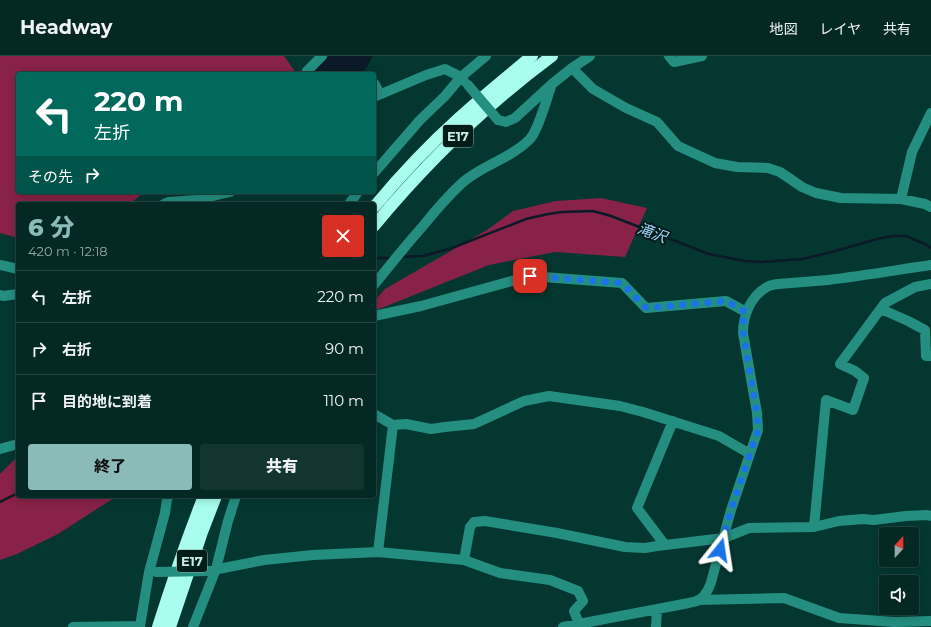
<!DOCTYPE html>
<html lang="ja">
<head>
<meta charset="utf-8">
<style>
  :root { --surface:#042925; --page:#123532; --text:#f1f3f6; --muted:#97a6a7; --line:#254542; --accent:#8bbbb9 }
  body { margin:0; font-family:Montserrat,"Noto Sans JP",sans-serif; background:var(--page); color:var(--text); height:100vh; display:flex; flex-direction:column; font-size:15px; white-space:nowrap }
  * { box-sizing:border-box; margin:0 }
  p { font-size:13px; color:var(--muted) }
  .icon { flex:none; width:22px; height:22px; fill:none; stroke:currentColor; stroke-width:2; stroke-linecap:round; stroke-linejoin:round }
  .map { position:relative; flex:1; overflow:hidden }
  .drawer { position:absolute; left:16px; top:146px; width:360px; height:296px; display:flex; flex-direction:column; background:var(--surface); border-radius:4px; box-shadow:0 2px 10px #0003,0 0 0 1px var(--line) }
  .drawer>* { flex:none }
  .banner { position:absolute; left:16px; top:16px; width:360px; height:122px; border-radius:4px; box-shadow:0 2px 10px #0003,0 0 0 1px var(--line); background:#00695c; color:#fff; overflow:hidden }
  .needle { width:26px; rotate:21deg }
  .fabs { position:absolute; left:879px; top:471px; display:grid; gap:8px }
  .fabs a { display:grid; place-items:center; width:40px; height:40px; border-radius:4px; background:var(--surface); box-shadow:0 2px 10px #0003,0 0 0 1px var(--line); font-size:20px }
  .pin { position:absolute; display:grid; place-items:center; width:34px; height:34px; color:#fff; margin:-17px; border-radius:8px; box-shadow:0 2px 6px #0006 }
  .me { position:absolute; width:44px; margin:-22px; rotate:15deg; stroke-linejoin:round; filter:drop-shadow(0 0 3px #0008) }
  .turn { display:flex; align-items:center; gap:14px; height:84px; padding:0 12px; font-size:18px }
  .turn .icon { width:52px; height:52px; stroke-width:2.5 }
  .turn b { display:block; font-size:28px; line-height:34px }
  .then { display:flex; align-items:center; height:38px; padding:0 12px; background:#0003; gap:8px; font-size:15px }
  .round { display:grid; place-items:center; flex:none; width:42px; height:42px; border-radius:4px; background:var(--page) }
  .overview { display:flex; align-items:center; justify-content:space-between; height:68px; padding:0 12px }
  h1 { font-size:24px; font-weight:800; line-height:30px; color:var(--accent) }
  .primary-button { display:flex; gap:8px; margin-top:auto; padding:8px 12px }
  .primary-button a { flex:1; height:46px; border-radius:4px; background:var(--accent); color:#111; font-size:16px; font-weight:800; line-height:46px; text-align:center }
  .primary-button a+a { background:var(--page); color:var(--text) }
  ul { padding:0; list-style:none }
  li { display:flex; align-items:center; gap:12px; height:52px; padding:0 12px; border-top:1px solid var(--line) }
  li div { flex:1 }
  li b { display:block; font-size:15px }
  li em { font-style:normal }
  header { display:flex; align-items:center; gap:24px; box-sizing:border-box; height:56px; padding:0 20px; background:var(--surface); border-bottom:1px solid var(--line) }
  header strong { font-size:19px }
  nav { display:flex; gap:22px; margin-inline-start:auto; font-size:14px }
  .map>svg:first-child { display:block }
  .green { fill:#882248 }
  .water { fill:#0b1a26 }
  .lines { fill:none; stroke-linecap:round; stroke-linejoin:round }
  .stream { stroke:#0b1a26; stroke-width:2.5 }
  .minor { stroke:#248f81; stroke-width:10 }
  .highway { stroke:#a8fdee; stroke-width:12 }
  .minor-bridge { stroke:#248f81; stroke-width:10 }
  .route { stroke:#1a73e8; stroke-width:7; stroke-dasharray:0 12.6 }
  .labels { text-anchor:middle; stroke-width:4; stroke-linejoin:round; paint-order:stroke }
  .shield { fill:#021c18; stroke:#8aaea7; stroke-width:1 }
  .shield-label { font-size:13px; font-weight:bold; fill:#c4ece4 }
  .water-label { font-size:15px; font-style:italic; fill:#a2d2f8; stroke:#021c18 }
</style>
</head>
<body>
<header>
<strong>Headway</strong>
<nav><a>地図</a><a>レイヤ</a><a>共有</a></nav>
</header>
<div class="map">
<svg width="931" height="571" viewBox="0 0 931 571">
  <rect width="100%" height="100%" fill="#053731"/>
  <!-- green -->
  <path class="green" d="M0,0h284l13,18h-279v118h126l-14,12h-112v34l-18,-5z
    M601,142l46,10 -22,49 -70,-5 -66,13 -115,46v-10l11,-12 102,-59 26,-19 43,-10z
    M18,400v40h99l-59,38 -41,20 -17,6v-86z"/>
  <!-- water -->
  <path class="water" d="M330,0h43l-7,12 -6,6h-44l-1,-2 4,-9z"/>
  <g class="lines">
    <!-- stream -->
    <path class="stream" d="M400,201l23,-1 29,-8 74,-29 22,-5 14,-2 31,-1 18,5 98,38 36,7 16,1 41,-3 30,-7 45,-13 15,-3h14l19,8 6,4
      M374,202h19
      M0,446l18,-9"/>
    <!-- minor -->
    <path class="minor" d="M669,0l5,6 28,-6
      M572,12l21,21 33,19 31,14 21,24 37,17 22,4 31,1 12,4 22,15 14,6 25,5 60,1 24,5 6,3
      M308,18l-1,-3 15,-15
      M374,27l6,11
      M374,41l52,-22 19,-6 16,8 3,4
      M498,64l8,2 9,-4 37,-34 20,-16 18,-12
      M374,117l46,-53 25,-24 16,-19 25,-21
      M901,143l11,-47 19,-39
      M164,148l5,-2 27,-2 34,-8
      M349,148l9,-12
      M0,209l18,4
      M374,229c16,-20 32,-40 49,-59 12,-15 25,-30 39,-43 20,-18 48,-24 67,-43 9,-8 18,-43 23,-56
      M0,239l3,1 15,-2
      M881,253l27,12 17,9 1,26h5
      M374,260l47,-10 109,-30 92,7 24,25 80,-7 20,11
      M374,358l19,11 13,-1 25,5 14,-2 29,-3 50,-23 25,-5 71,10 23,6 76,24 31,18
      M0,393l18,-5
      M814,471l12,-127 27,10 11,-32 -9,-7 -15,-7 45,-61 30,-16 16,-3
      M665,489l-28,-37 36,-87
      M378,496l15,-127
      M464,504l6,-33 4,-5 11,-1 72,12 68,14 20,1 12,-2 67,-8 25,-10 65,-1 25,-6 24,-2 11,1 32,-4 21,-1 4,1
      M208,515l56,-11 49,-5 65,-3 86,8 36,13 50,7 28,11 5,10 -9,10 5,13
      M698,544l86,-2 55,20 56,4 36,-1
      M73,571l67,-1 9,-54 16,-59 2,-14 2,-3
      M193,571l23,-58 12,-48 8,-25
      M563,571l126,-24c3,-1 7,-1 10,-3 8,-5 12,-16 14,-25l18,-65 27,-80 -1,-17 -14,-80c0,-18 8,-37 24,-46 7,-4 17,-3 24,-4 13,-1 25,-2 37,-3 34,-4 69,-10 103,-15
      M656,571l1,-17"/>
    <!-- highway -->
    <path class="highway" d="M374,151c26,-31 54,-61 84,-88 24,-22 49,-42 74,-63
      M374,170c52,-63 112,-121 178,-170
      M158,571c14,-44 29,-88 46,-131
      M170,571l32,-95 14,-36"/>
    <!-- minor-bridge -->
    <path class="minor-bridge" d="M468,29l30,35
      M156,516l52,-1"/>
  </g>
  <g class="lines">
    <!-- route -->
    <path class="route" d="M530,220l92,7 24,25 80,-7 20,11 -3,10v11l14,81 1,16 -27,80 -11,40"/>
  </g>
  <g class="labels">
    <!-- shield labels -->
    <g class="shield">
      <rect x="443" y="69" width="30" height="22" rx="3"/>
      <rect x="177" y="494" width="30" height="22" rx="3"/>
    </g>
    <g class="shield-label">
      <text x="458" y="85">E17</text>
      <text x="192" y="510">E17</text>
    </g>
    <!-- water labels -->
    <g class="water-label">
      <text transform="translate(652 177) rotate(20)" y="5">滝沢</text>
    </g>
  </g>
</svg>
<div class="fabs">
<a><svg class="needle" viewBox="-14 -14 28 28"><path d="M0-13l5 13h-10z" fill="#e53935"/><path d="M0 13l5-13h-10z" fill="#97a6a7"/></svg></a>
<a><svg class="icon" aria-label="sound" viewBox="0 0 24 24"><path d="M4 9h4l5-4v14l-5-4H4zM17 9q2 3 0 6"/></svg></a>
</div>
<div class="pin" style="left:530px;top:220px;background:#d93025"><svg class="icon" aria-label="arrive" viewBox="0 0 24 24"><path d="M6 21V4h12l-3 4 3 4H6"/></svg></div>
<svg class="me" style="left:720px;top:494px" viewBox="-20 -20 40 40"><path d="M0-17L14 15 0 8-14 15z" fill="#1a73e8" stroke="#fff" stroke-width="4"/></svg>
<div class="banner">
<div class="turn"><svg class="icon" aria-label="left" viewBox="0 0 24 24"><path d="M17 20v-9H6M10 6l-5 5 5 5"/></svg><div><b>220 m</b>左折</div></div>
<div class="then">その先<svg class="icon" aria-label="right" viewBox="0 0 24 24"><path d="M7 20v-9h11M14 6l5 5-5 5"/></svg></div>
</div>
<section class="drawer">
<div class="overview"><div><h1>6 分</h1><p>420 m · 12:18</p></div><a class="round" style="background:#d93025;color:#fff"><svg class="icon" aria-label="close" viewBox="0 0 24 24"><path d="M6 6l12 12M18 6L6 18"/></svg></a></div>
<ul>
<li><svg class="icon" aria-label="left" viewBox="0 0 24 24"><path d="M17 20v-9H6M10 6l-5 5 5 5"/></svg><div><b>左折</b></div><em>220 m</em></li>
<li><svg class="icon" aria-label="right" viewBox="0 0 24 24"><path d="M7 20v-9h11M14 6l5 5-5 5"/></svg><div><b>右折</b></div><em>90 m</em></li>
<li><svg class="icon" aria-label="arrive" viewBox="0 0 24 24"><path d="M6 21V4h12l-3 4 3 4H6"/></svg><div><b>目的地に到着</b></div><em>110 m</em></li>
</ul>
<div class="primary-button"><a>終了</a><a>共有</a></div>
</section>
</div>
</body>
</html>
